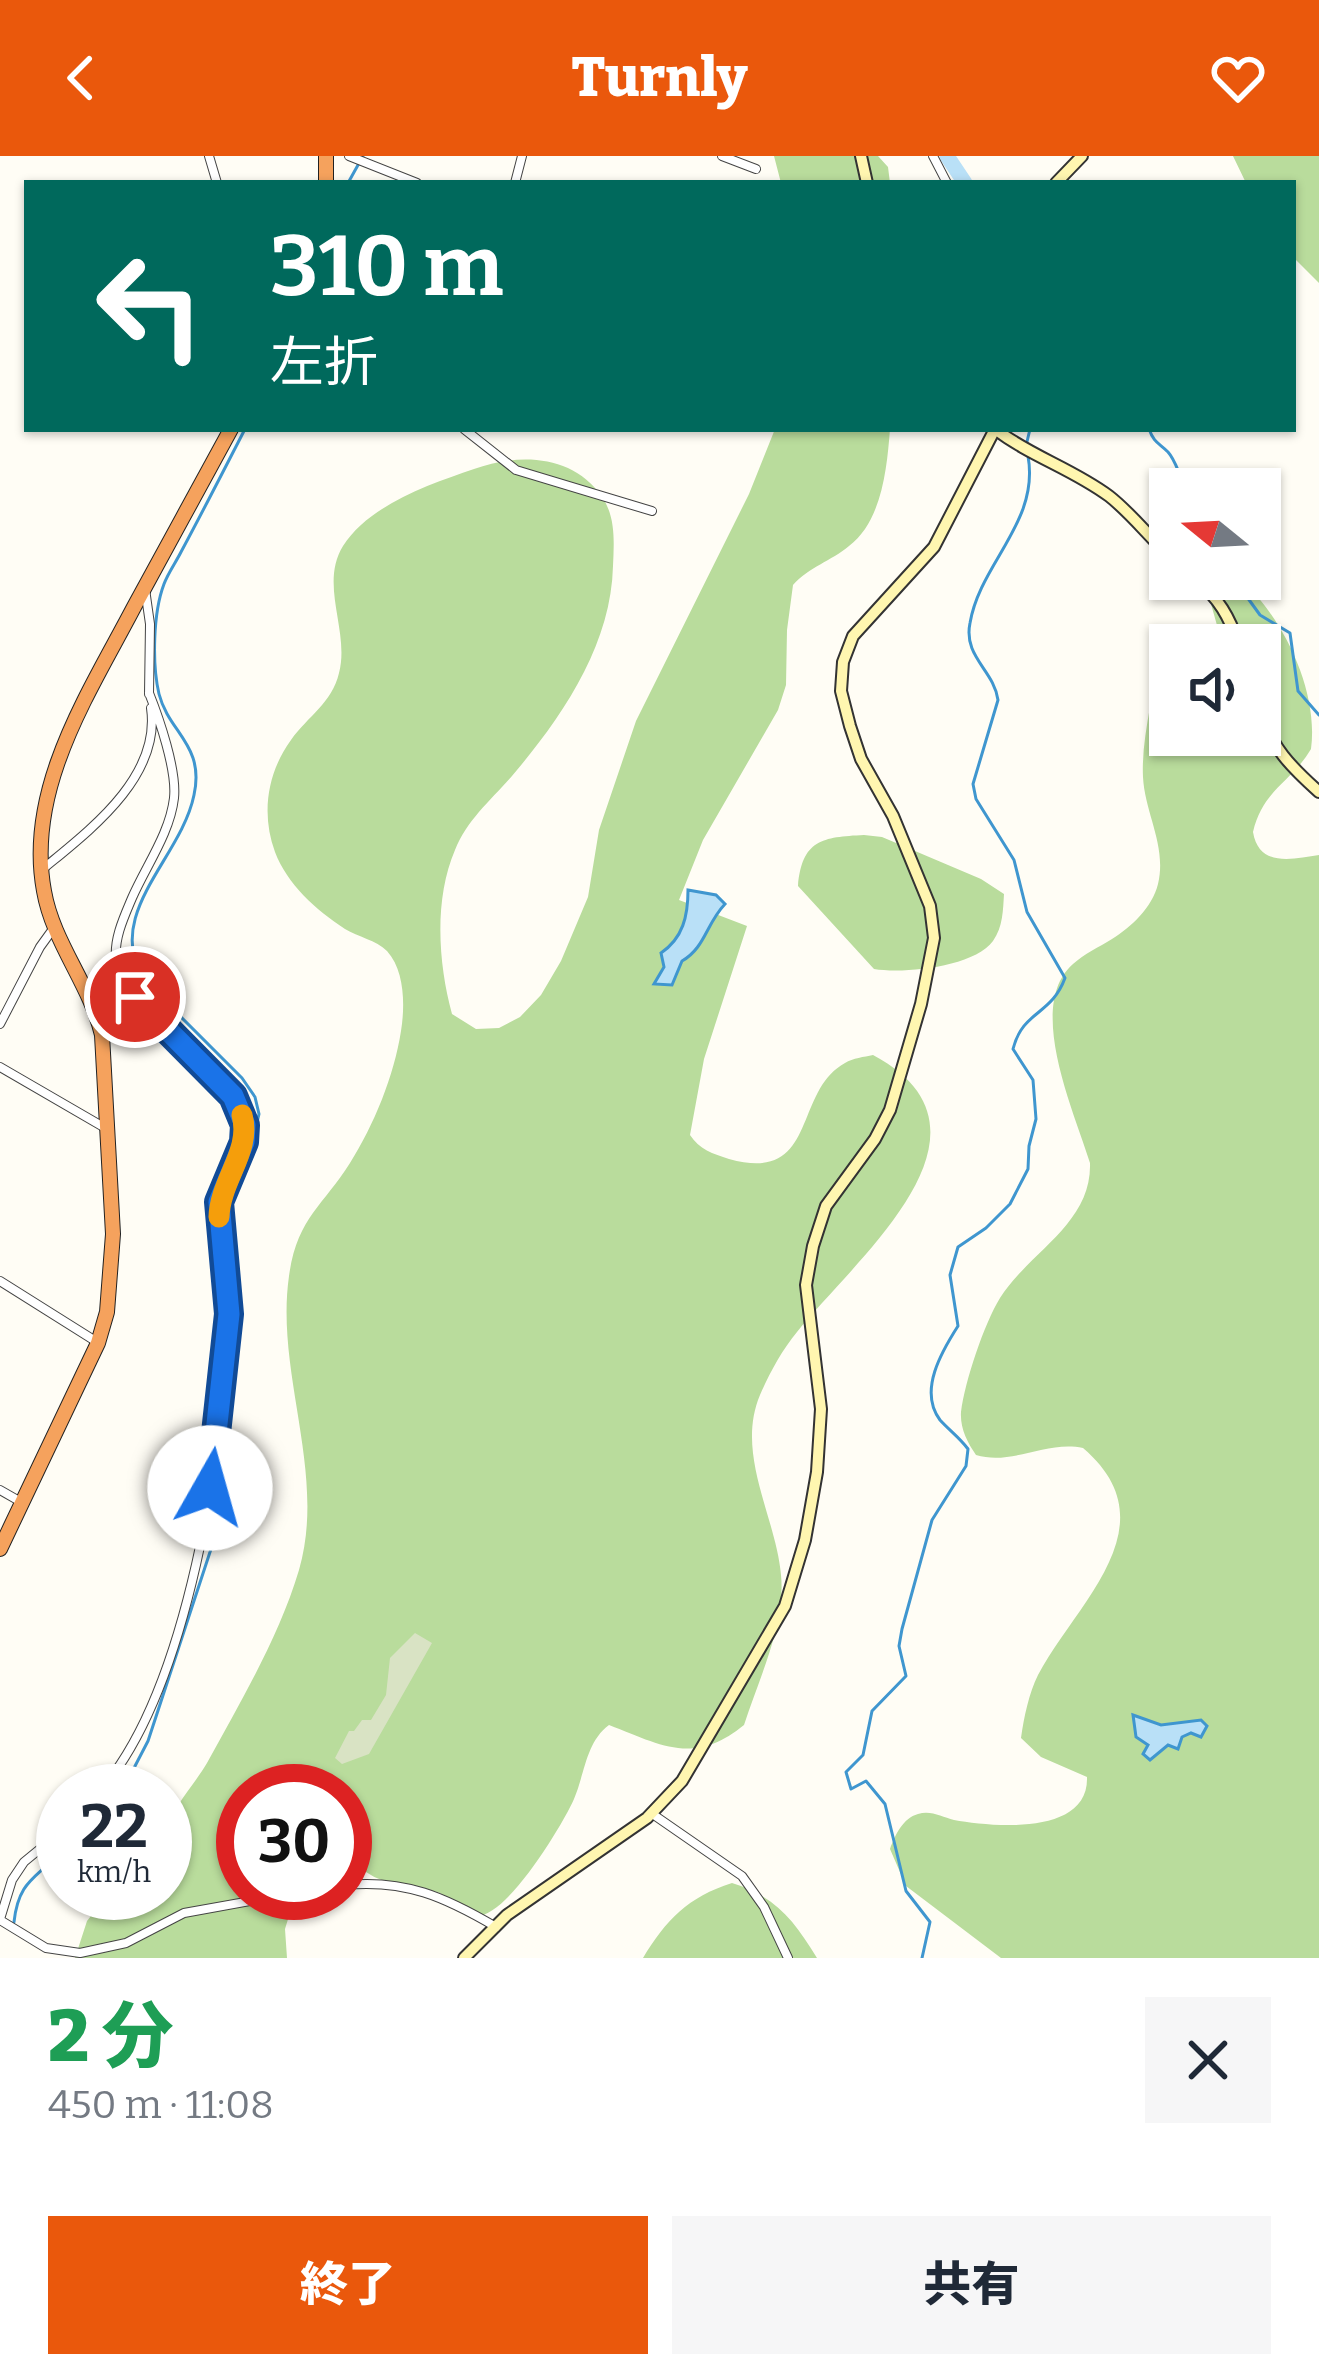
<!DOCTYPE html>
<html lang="ja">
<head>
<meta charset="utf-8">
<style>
  :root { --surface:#fff; --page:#f6f6f7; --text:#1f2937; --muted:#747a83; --accent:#ea580c }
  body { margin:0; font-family:Bitter,"Noto Sans JP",serif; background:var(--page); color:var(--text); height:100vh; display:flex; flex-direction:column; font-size:45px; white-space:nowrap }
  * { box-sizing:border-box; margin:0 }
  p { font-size:39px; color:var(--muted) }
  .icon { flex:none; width:66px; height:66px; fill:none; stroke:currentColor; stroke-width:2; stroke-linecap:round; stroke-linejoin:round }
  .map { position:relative; height:1802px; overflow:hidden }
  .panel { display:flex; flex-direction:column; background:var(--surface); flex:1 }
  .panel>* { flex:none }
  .banner { position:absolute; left:24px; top:24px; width:1272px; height:252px; border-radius:0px; box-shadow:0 3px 9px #0004; background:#00695c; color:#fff; overflow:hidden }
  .needle { width:78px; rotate:288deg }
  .tools { position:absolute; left:1149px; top:312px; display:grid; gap:24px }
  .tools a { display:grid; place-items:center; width:132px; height:132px; border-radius:0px; background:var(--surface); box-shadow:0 3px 9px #0004; font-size:60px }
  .speed { position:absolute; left:36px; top:1608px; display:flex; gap:24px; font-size:60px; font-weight:700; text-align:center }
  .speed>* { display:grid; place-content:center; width:156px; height:156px; border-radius:50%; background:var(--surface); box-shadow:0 3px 9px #0004; line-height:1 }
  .speed small { font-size:30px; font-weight:400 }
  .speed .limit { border:18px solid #d22; background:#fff; color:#111 }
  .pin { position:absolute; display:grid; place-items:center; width:102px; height:102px; color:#fff; margin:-51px; border:6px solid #fff; border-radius:50%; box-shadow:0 3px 12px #0007 }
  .me { position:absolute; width:132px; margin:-66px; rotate:7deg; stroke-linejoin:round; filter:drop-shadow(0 0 9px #0008) }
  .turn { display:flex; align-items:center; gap:42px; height:252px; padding:0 48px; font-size:54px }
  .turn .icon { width:156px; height:156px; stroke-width:2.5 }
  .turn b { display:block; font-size:84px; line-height:102px }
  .round { display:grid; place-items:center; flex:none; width:126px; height:126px; border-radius:0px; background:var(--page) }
  .head { display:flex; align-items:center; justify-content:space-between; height:204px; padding:0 48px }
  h1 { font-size:72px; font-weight:800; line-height:90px; color:#1e9e55 }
  .primary-button { display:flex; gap:24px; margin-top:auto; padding:24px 48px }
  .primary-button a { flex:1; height:138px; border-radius:0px; background:var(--accent); color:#fff; font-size:48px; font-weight:800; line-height:138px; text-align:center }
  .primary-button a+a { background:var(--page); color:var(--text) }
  header { display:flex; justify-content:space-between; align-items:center; height:156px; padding:0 48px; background:var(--accent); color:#fff; font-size:54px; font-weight:800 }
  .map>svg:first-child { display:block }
  .forest { fill:#b9dc9c }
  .cemetery { fill:#d9e3c4 }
  .water { fill:#b9e0f7; stroke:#3f96cf; stroke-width:3 }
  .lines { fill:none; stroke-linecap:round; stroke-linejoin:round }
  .stream { stroke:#3f96cf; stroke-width:3 }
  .river { stroke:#b9e0f7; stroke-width:15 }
  .street-casing { stroke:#444; stroke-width:10 }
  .secondary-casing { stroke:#333; stroke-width:14 }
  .highway-casing { stroke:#222; stroke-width:16 }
  .street { stroke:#fff; stroke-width:8 }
  .secondary { stroke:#fff6b0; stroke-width:10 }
  .highway { stroke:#f5a25d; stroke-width:14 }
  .route-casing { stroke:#114b97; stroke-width:30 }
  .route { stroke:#1a73e8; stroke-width:21 }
  .slow { stroke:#f59e0b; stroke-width:21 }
</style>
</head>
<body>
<header><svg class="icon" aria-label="back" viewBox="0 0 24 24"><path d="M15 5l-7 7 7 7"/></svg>Turnly<svg class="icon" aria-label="heart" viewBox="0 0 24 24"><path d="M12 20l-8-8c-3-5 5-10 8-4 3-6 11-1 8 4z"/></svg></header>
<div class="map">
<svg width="1319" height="1802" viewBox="0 0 1319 1802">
  <rect width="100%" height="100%" fill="#fffdf5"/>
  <!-- forest -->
  <path class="forest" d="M774,0h104l10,11 2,16h-109z
    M1233,0h86v127l-26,-26v-74h-47z
    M775,273h115c-3,39 -8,92 -41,117 -18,15 -40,21 -56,39l-6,45 -1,55 -8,25 -75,130 -24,60 68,26 -43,133 -14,76c9,14 23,19 39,24 90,25 63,-67 116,-96 8,-5 19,-6 28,-8 142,76 -17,203 -76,277 -15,18 -28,42 -37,63 -25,59 16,122 21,180 5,49 -22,103 -37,150 -50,41 -83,20 -135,0 -23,17 -24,48 -35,74 -12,27 -68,120 -99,117 -18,-2 -22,-19 -38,-24 -25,-7 -49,-5 -71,-20l-5,-13 -16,-10v-58h-102v102h53l-11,36 2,29h-212l12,-37 22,-28h56c0,-18 -4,-42 0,-59 5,-24 30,-50 42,-71 34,-62 72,-126 92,-193 28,-97 -24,-196 -10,-294 8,-58 34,-70 61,-113 24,-38 44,-87 51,-132 4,-25 4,-60 -14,-80 -11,-11 -29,-14 -42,-22 -29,-19 -58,-45 -70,-77 -14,-38 -8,-79 16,-112 17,-24 41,-37 48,-67 11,-42 -20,-88 4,-127 26,-41 87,-62 131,-77 44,-16 99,-15 128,28 14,20 12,46 11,69 -2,80 -51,151 -101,210 -21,24 -45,44 -57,74 -21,49 -17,113 -3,164l24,15 23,-1 21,-11 21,-22 20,-34 27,-64 11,-67 37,-109 113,-227z
    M1204,423l37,1c41,36 78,110 70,169 -20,34 -48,40 -58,83 6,36 40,27 66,23v1103h-318l-95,-72 -16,-37c5,-14 13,-31 28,-35 13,-4 24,3 36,6 39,7 135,16 133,-43l-46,-20 -20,-19c3,-21 8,-45 17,-63 38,-72 135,-150 45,-227 -36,-8 -71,18 -107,7 -9,-13 -16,-27 -15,-43 4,-31 23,-88 39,-114 29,-46 92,-74 90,-135 -15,-50 -65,-157 -17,-199 11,-10 26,-17 39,-25 19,-12 40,-31 46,-55 9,-38 -13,-70 -15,-107 -2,-43 13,-84 14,-127l13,-2v87h90v-90h-69l29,-9z
    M864,679l18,2 99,42 23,15c-1,16 -1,33 -11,47 -19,26 -89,33 -119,28l-76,-83c4,-46 24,-49 66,-51z
    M732,1727c43,13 62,37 85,75h-174c23,-38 45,-61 89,-75z"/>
  <!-- cemetery -->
  <path class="cemetery" d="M415,1477l17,10 -63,111 -27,10 -7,-6 14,-27h5l8,-11h9l15,-25 4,-37z"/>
  <!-- water -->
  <path class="water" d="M688,734l28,5 9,9c-19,20 -20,44 -43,57l-10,24 -18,-1 10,-17 -3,-14c22,-15 27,-37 27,-63z
    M1133,1559l28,10 40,-5 6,6 -6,11 -10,-4 -9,4 -4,12 -10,-4 -18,15 -7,-6 5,-9 -12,-8z"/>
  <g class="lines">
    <!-- stream -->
    <path class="stream" d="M348,27l15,-27
      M1149,273c5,14 10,14 19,23 9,10 11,26 20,37
      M1026,290l4,-17
      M1234,423l26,36 30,18 8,58 21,24
      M115,1635l19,-23 14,-27 63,-192 9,-54 20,-198 -12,-88 8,-28 14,-28 9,-39 -4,-17 -13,-19 -99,-99c-39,-67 38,-120 51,-184 11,-50 -25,-62 -35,-101 -7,-30 -6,-81 5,-110 4,-11 12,-22 17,-32 22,-41 43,-82 64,-123
      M14,1766c5,-45 25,-43 49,-74
      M922,1802l8,-36 -24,-31 -21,-87 -19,-23 -15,8 -5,-17 17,-17 9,-44 34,-35 -7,-30 3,-17 30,-109 34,-54 2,-17c-8,-11 -19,-19 -28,-29 -22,-29 2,-69 18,-94l-8,-51 8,-28 28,-19 24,-24 18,-35 1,-23 7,-27 -3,-39 -20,-31c10,-39 38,-33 52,-71l-38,-66 -13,-52 -38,-61 -3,-15 25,-84c-4,-30 -35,-43 -28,-77 10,-60 70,-101 58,-167"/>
    <!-- river -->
    <path class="river" d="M947,0l18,27"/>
    <defs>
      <path id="street" d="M209,0l8,27
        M349,0l68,27
        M722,0l34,13
        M933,0l14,27
        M515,27l7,-27
        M464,273l52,41 136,41
        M145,433l5,35 -1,70
        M44,712c46,-38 117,-91 107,-160
        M0,868l40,-77 13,-18
        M0,911l107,62
        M0,1125l97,61
        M0,1334l21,12
        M100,1635c89,-101 124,-344 129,-476 1,-37 -13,-73 -10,-109 4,-33 36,-60 22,-94 -20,-50 -121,-99 -125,-153 -2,-21 8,-42 16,-61 14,-32 38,-65 42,-100 3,-28 -15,-80 -25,-105
        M651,1657l91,63 22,31 24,51
        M345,1729c60,-6 100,12 151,42
        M0,1763l12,-39 12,-18 39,-32
        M0,1764l46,28 34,5 46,-10 58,-30 111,-20"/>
      <path id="secondary" d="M861,0l6,27
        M1056,27l26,-27
        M995,273c35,27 78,40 114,67 22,17 40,41 61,60
        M1196,423c23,20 33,37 43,66
        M1260,554c12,38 30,56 59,82
        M464,1802l43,-43 140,-97 35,-37 103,-175 20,-66 12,-68 4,-63 -15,-124 7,-39 13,-40 49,-67 15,-29 31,-106 13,-66 -4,-32 -37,-90 -32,-57 -11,-33 -9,-35 2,-29 10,-26 81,-89 61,-118"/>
      <path id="highway" d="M326,0v27
        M0,1393l98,-206 9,-31 6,-78 -11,-199c-12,-51 -49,-92 -58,-144 -19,-102 45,-198 90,-284 32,-59 65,-119 97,-178"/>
    </defs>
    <!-- street casing -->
    <use href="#street" class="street-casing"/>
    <!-- secondary casing -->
    <use href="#secondary" class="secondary-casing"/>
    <!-- highway casing -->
    <use href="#highway" class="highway-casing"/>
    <!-- street -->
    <use href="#street" class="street"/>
    <!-- secondary -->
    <use href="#secondary" class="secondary"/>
    <!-- highway -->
    <use href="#highway" class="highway"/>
  </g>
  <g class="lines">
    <defs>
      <path id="route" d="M135,841l98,99 12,29 -1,17 -25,60 10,112 -19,174"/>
    </defs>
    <!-- route casing -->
    <use href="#route" class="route-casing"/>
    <!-- route -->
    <use href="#route" class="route"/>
    <!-- slow -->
    <path class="slow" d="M219,1061c1,-37 33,-66 23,-102"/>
  </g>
</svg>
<div class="tools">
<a><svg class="needle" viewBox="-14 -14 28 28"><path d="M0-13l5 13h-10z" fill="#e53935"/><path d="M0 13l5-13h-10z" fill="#747a83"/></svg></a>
<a><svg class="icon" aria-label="sound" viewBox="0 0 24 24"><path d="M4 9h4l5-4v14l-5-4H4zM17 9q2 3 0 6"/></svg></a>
</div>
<div class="speed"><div>22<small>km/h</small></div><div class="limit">30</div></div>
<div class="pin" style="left:135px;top:841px;background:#d93025"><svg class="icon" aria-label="arrive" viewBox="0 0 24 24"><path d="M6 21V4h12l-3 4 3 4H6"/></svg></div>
<svg class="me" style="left:210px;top:1332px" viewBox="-20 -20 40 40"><circle r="19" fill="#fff"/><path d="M0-13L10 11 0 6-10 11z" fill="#1a73e8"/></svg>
<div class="banner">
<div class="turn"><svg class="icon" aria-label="left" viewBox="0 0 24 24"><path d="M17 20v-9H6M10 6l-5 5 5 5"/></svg><div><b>310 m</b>左折</div></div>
</div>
</div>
<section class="panel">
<div class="head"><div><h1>2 分</h1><p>450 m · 11:08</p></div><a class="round"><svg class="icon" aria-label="close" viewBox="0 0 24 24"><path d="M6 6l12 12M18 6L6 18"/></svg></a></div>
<div class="primary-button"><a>終了</a><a>共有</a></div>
</section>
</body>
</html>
